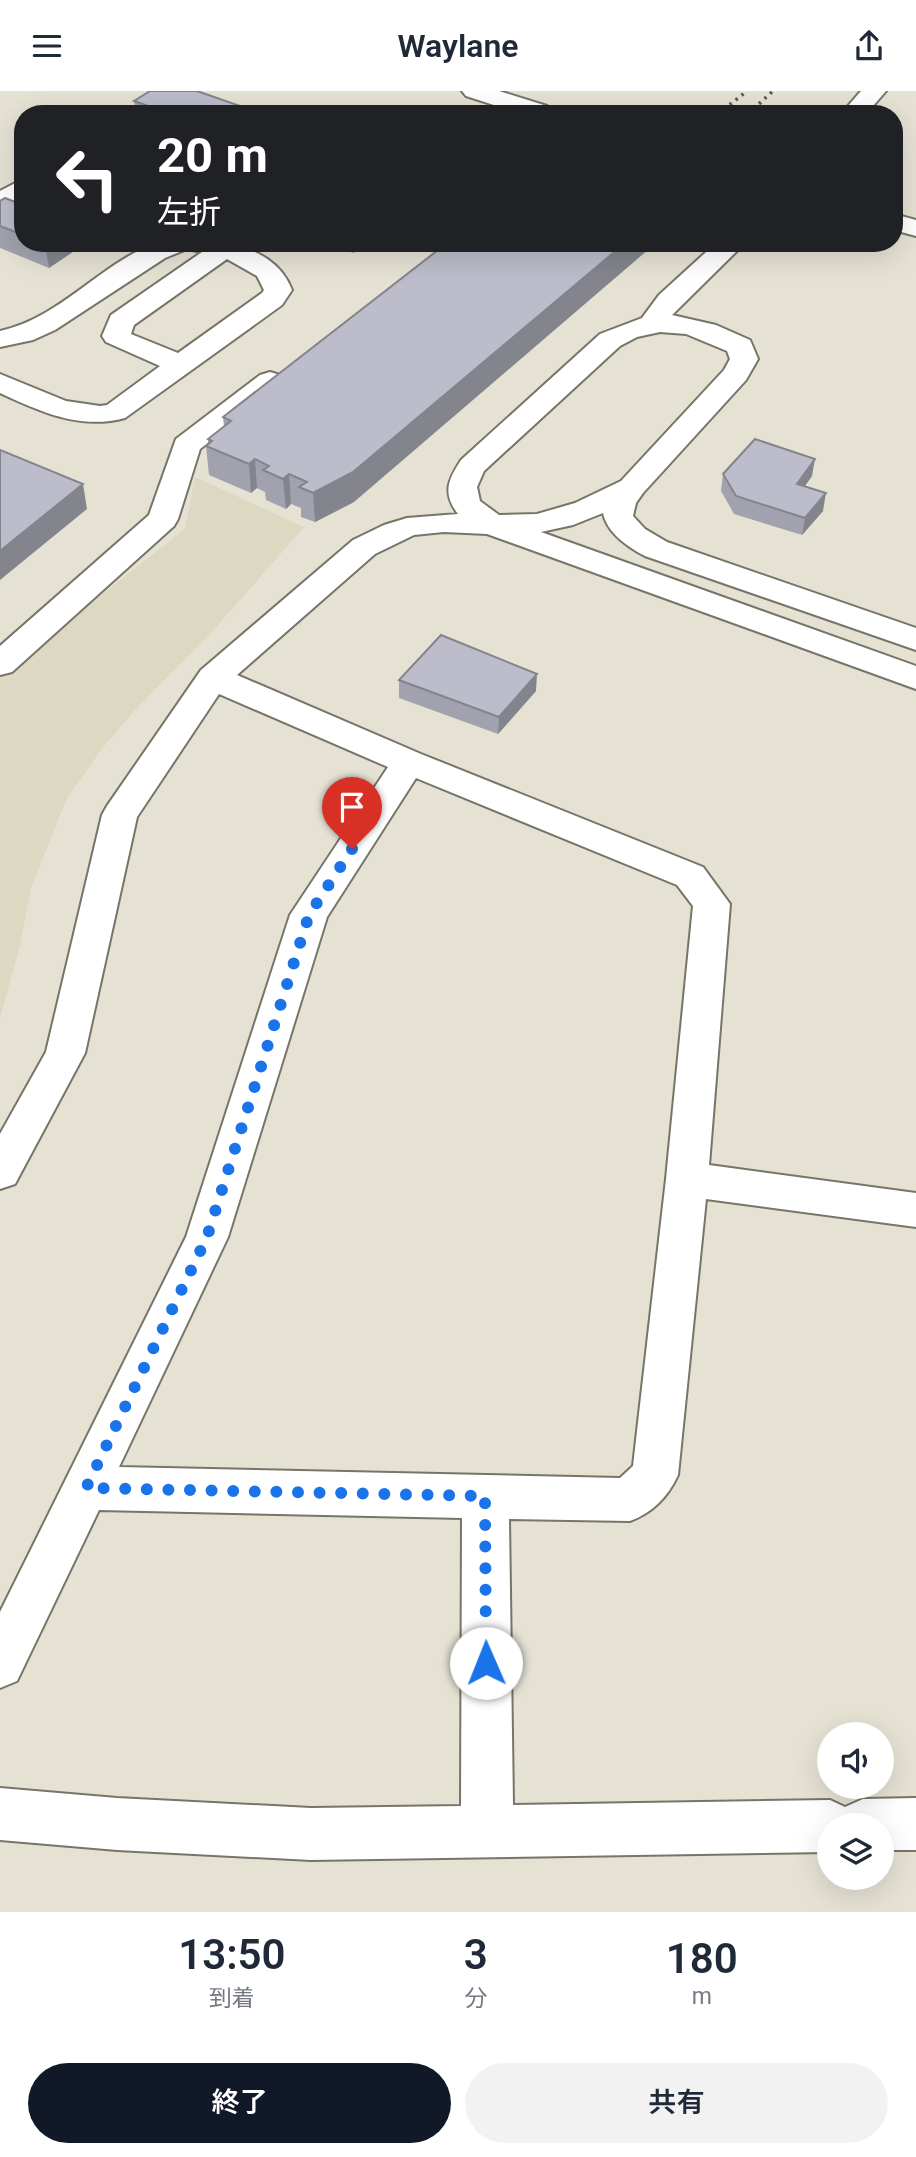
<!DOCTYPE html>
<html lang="ja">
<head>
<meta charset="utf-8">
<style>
  :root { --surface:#fff; --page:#f2f2f3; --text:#1f2937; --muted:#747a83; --accent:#111827 }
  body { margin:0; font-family:Roboto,"Noto Sans JP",sans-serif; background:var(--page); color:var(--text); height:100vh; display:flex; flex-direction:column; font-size:26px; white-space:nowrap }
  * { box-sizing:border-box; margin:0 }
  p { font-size:23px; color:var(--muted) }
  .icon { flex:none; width:38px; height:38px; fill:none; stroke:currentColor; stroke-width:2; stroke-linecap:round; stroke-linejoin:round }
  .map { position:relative; height:1821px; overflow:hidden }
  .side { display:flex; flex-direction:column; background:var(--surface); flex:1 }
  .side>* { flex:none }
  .top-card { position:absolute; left:14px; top:14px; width:889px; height:147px; border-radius:28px; box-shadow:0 7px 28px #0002; background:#202124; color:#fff; overflow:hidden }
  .controls { position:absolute; left:817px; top:1631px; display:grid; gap:14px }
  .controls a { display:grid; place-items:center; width:77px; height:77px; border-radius:50%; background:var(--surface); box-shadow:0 7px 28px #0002; font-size:35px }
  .pin { position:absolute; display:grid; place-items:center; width:60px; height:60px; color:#fff; margin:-72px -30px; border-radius:50% 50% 50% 0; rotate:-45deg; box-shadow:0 0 7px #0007 }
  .pin .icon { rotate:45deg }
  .me { position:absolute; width:77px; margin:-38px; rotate:359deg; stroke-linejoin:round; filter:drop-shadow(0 0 5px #0008) }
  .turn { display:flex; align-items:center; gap:24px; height:147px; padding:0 28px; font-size:32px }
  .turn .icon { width:91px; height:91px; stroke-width:2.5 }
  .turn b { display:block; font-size:49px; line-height:60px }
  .eta { display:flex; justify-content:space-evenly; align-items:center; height:119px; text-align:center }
  .eta b { font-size:42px; font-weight:600; line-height:49px }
  .action { display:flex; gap:14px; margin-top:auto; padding:14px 28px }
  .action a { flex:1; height:80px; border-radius:42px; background:var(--accent); color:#fff; font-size:28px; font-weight:600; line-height:80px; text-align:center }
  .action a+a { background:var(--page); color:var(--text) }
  header { display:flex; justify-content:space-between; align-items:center; height:91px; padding:0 28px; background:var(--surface); font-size:32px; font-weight:600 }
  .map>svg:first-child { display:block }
  .built { fill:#ddd8c2 }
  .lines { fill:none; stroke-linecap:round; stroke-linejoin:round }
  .minor-casing { stroke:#777468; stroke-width:4 }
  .minor { fill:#fff; fill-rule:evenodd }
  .rail { stroke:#5d5b54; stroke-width:3.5; stroke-dasharray:2.5 5; stroke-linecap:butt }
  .wall { fill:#a2a2ae }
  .shaded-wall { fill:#84848d }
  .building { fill:#bcbcca; stroke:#84848d; stroke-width:2 }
  .route { stroke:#1a73e8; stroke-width:12; stroke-dasharray:0 21.6 }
</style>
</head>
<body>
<header><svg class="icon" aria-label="menu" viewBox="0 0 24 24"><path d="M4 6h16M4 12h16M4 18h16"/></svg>Waylane<svg class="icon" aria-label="share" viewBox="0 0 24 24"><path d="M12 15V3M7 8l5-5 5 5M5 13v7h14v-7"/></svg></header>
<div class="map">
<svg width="916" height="1821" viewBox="0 0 916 1821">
  <rect width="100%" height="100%" fill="#e5e2d4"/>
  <!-- built -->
  <path class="built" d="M195,386l109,50 -93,106 -77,78 -33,39 -35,50 -35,88 -11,58 -20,72v-340l21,-20 164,-129z"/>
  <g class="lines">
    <defs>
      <path id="minor" d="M462,0h37l48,15 3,5 -2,3h-26l-56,-18z
        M861,0h25l-20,23h-25z
        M23,88v19l-23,12v-19z
        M894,123l22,6v16l-22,-6z
        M155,152h75c28,8 51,19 62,47l-10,15 -157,113c-45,12 -84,-6 -125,-25v-19l66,27 34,5 7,-1 53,-39 -54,-24 -4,-6 9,-21 91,-63 -15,-3 -22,9 -110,72 -22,10 -33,7v-16c60,-13 99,-66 155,-88zM227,168l30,17 7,14 -2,3 -84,60 -47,-19 3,-9z
        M716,152h29l-73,72 44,10 34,15 8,19 -12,21 -103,113 -7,10 -3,13 12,13 22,13 249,86v22l-271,-94c-17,-9 -38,-23 -42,-43l-30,12 -32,7 375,134v23l-429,-155 -43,-2 -30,3 -39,19 -138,121 184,79 282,113 27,37 -21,261 207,28v34l-210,-28 -28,276c-10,22 -26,38 -48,46l-121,-2 4,286 317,-5 15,7 18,-8 53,-1v52h-34v-25h-52v27l-519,8 -194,-10 -117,-10v-52l117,10 194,10 150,-2 1,-288 -363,-8 -82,171 -17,7v-76l186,-375 104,-322 98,-148 -169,-73 -82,123 -52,236 -70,131 -15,5v-55l46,-82 56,-237 5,-9 94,-136 152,-130 31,-15 23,-7 51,-4c-16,-21 -10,-34 3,-54l139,-126 42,-16 17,-23zM660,241l26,2 41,17 3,8 -6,11 -103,111 -46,22 -38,11 -38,1 -19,-14 -3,-14 7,-16 136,-125 17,-9zM416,687l261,107 16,21 -27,273 -33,287 -13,12 -501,-11 109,-230 99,-320z
        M270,281l10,3 4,6 -4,6 -80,62 -22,70 -4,7 -162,146 -12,3v-29l149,-131 27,-76 84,-64z"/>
    </defs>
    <!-- minor casing -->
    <use href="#minor" class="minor-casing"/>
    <!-- minor -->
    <use href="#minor" class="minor"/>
    <!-- rail -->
    <path class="rail" d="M718,23l29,-23
      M748,23l25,-23"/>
  </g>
  <!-- wall -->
  <path class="wall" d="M134,10l109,13h-107z
    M0,110l23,4v38h63l-37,25 -49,-20z
    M327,152h39l-13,10z
    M447,152l-93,259 -39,20 -14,-5v-9l-10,-4 -5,5 -20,-9 -1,-8 -8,-4 -6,5 -42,-18 -3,-29 2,-2v-5l16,-12 -1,-10z
    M723,383l89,2 -7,10 18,25 -21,24 -68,-21 -13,-23z
    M399,589l137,11 -38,43 -99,-36z"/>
  <!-- shaded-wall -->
  <path class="shaded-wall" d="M243,16v7h-11z
    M47,152h39l-37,25 -4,-24z
    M353,152h13l-13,10z
    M625,152h31l-302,259 -39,20 -2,-29z
    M255,368l2,29 -6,5 -2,-29z
    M815,368l-3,17 -18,25 3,-17z
    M289,383l2,30 -5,5 -3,-30z
    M83,393l4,25 -87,71v-29z
    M826,402l-3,18 -21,24 3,-17z
    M537,583l-1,17 -38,43 1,-17z"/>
  <!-- building -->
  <path class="building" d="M150,0h47l46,16 -11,7h-61l-37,-13z
    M5,107l18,7v30l-23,-9v-25z
    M447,152h178l-272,229 -40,21 -14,-6 8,-5 -18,-8 -6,5 -20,-9 6,-4 -14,-7 -6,5 -43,-18 6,-5 -4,-2 23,-18 -8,-4z
    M755,348l60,20 -18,25 29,9 -21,25 -69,-22 -13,-22z
    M0,359l83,34 -83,67z
    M441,544l96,39 -38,43 -100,-37z"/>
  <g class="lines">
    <!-- route -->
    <path class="route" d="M352,758l-43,66 -102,322 -121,251 399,8 1,167"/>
  </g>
</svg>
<div class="controls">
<a><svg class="icon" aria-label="sound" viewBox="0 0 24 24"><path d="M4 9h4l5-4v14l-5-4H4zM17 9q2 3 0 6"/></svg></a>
<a><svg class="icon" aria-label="layers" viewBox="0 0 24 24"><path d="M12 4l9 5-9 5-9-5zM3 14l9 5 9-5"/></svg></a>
</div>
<div class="pin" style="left:352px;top:758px;background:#d93025"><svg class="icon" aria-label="arrive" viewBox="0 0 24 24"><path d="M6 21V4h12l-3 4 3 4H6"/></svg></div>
<svg class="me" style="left:486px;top:1572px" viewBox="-20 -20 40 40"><circle r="19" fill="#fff"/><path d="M0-13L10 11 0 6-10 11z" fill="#1a73e8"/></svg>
<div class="top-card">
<div class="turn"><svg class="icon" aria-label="left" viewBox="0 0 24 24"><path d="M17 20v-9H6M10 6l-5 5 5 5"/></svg><div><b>20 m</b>左折</div></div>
</div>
</div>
<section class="side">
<div class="eta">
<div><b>13:50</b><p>到着</p></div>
<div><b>3</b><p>分</p></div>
<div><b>180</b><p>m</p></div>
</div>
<div class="action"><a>終了</a><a>共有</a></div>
</section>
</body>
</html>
